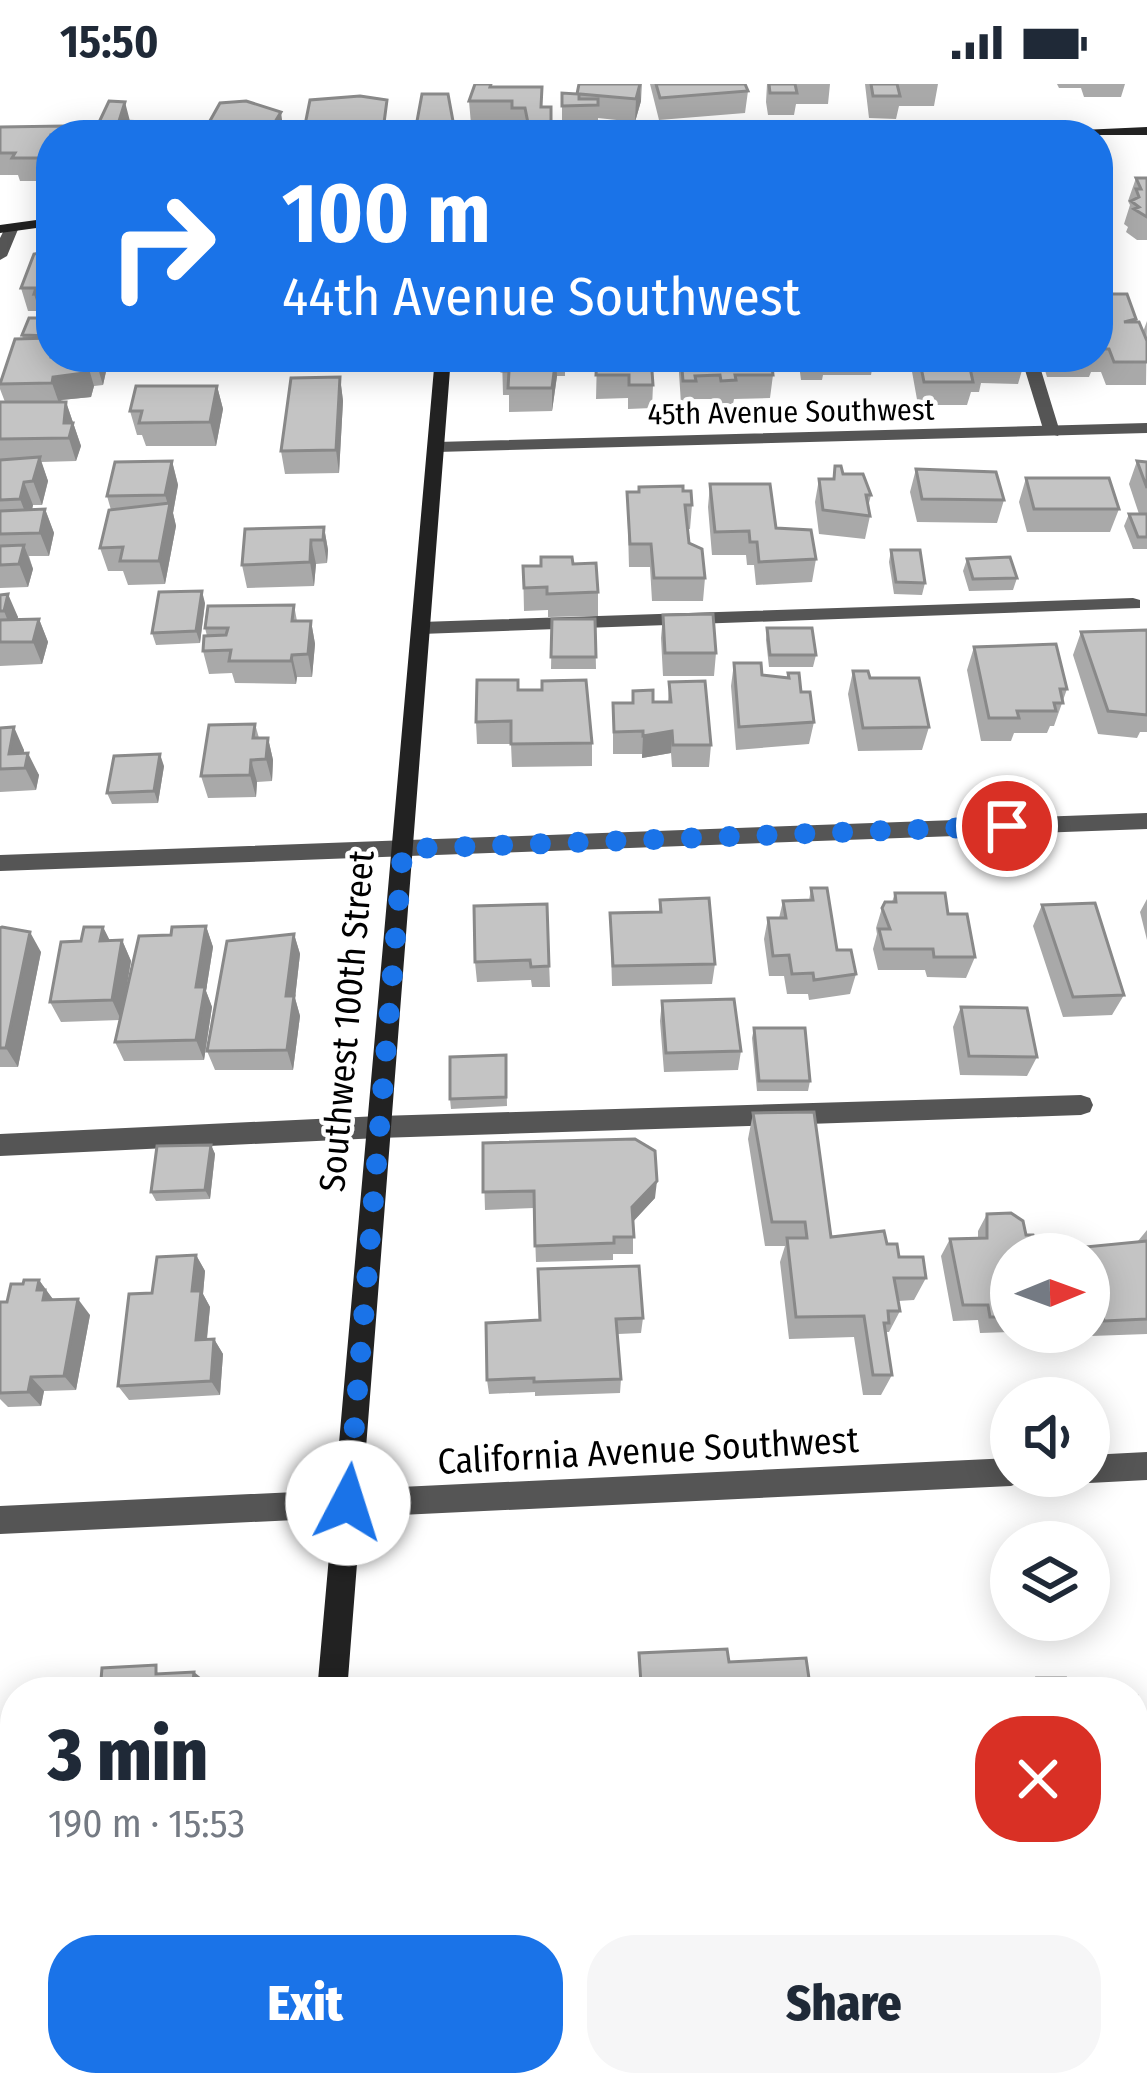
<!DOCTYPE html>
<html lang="en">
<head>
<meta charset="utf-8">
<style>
  :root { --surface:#fff; --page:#f6f6f7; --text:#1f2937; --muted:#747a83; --accent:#1a73e8 }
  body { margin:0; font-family:"Fira Sans Condensed",sans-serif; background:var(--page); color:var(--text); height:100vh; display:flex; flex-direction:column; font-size:45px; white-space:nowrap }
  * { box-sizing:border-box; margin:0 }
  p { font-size:39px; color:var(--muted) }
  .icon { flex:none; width:66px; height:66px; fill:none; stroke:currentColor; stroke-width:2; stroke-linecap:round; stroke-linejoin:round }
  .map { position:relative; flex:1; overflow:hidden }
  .sheet { position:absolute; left:0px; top:1593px; width:1149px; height:420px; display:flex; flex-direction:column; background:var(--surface); border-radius:48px 48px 0 0; box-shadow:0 6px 30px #0003 }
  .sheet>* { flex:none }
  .banner { position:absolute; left:36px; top:36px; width:1077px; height:252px; border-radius:48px; box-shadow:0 6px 30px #0003; background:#1a73e8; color:#fff; overflow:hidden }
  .needle { width:78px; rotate:89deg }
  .fabs { position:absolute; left:990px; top:1149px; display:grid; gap:24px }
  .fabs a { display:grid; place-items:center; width:120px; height:120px; border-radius:50%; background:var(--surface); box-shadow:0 6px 30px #0003; font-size:60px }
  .pin { position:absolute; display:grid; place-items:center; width:102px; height:102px; color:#fff; margin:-51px; border:6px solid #fff; border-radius:50%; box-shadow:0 3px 12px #0007 }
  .me { position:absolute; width:132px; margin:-66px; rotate:5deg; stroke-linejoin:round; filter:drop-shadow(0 0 9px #0008) }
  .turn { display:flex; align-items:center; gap:42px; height:252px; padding:0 48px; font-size:54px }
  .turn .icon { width:156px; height:156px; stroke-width:2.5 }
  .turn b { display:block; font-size:84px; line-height:102px }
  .round { display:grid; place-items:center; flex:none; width:126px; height:126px; border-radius:48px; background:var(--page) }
  .summary { display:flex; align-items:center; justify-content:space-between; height:204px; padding:0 48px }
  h1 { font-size:72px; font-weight:800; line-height:90px }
  .primary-button { display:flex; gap:24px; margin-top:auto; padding:24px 48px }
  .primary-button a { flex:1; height:138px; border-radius:48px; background:var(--accent); color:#fff; font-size:48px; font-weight:800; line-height:138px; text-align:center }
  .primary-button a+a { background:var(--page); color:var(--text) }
  .status { display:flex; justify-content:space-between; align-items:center; height:84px; padding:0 60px; background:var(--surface); direction:ltr }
  .status svg { height:33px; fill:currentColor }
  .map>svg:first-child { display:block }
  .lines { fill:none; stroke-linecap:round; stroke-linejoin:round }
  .lane { fill:#555; fill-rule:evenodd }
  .street { fill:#555; fill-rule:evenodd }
  .secondary { fill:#222; fill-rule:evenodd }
  .wall { fill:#a9a9a9 }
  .shaded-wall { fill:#898989 }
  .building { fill:#c4c4c4; stroke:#898989; stroke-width:3 }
  .route { stroke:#1a73e8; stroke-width:21; stroke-dasharray:0 37.8 }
  .labels { text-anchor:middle; stroke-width:9; stroke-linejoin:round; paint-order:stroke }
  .far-street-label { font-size:30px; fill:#000; stroke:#fff }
  .street-label { font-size:36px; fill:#000; stroke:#fff }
</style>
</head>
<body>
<div class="status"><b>15:50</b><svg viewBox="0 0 49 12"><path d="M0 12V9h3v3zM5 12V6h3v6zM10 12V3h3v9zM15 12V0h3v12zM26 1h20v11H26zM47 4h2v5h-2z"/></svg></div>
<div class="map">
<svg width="1147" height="2013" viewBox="0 0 1147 2013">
  <rect width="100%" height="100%" fill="#fff"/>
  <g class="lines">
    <!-- lane -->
    <path class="lane" d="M1021,273h16l23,75 -2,4 -14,-4z
      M1133,514l7,2v8l-719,26 -9,-6 9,-6z
      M1081,1011l9,3 3,7 -3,7 -9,3 -702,23 -379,18v-22l379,-18z
      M1147,1932v34l-13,1v-34z
      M81,1998h184l-5,12 -6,3h-184l5,-12z"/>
    <!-- street -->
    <path class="street" d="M7,140l12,3 -12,29 -7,4v-22z
      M1147,339v10l-710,19 -9,-5 9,-5z
      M1147,729v16l-1147,42v-16z
      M1147,1368v28l-58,3 -11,-7h11v-21z
      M1011,1374v18h12l-2,6 -10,4 -1011,48v-28z"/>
    <!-- secondary -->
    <path class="secondary" d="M1147,43v8h-94l7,-4z
      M51,134v8l-51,7v-8z
      M435,273h16l-104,1335h-30z
      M281,1998h34l-1,15h-34z"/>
  </g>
  <!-- wall -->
  <path class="wall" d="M579,0h63l-1,17 -6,21 -37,-4v10h-36v-35l15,1z
    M650,0h95l3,7 -3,22 -86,7z
    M767,0h63l-2,20h-32l-2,11h-26l-2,-13z
    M865,0h73l-4,22h-35l-3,13 -27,-1z
    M1057,0h68l-4,13h-37l-3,-9h-22z
    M491,3h51v20h9v28h-25l-1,-4h-13v-7h-41l-2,-23z
    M448,10l7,41h-40v-3z
    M407,39l1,12h-102l-1,-10z
    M64,42l2,9h-15v46h-31l-2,-6h-18v-48z
    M1136,94h11v62h-10l-11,-8 2,-5 -4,-3 6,-19 -2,-4z
    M34,170l5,57h-11l-7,-23z
    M1098,202l5,8 33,25 -1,3 8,10 4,-11 -1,64h-40l-5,-13h-10l-2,5h-42l-6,-20h57z
    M51,234v39h63l1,2 -1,8h-7l-4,18 -9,1 -3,11 -30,3 5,2 15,44 -5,15 -35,1 7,19 -6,24h-9l-1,5 13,-1 9,24 -5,23h-20l4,13 -5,18 -28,1v-186h5l-5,-13v-9l23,-41 -1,-4z
    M267,273h67v7l-66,-1z
    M502,273h63v19h-8l-5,35 -43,1v-17h-6z
    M597,273l56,28 -1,23 -24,1v-11l-32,1z
    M678,273h93l2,18 -3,23 -36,1 -1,5h-14l-1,-5h-24v5h-13z
    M798,273h85l-2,7h-8l-2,11h-48l-1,5h-21z
    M913,273h111l1,3 -7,24 -37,-1 -2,9h-8l-4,13h-49l-7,-39z
    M340,293l3,24 -4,72 -54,1 -4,-23z
    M217,302l6,23 -7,37h-70l-4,-11h-5l-7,-24z
    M172,377l6,24 -5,28 3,13 -11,58 -37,1 -5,-14h-15l-8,-23 11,-38 -4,-14z
    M1137,377l10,1v87h-14l-9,-23 5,-12h10l-10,-30z
    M916,385l88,31 -7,23 -80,-1 -7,-30z
    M843,390l28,21 -3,12 2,9 -5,23 -46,-5 -4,-32 4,-23h14z
    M1026,394l93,31 -9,23h-83l-8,-30z
    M710,400l66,44 40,31 -4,23 -56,3 -2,-20h-7l-1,-10h-34l-4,-48z
    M683,407l9,14 -2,24h-3l2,14 16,35 -2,23h-51l-2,-34h-21l-2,-75z
    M324,443l4,23 -1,13 -11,1 -2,22 -67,2 -5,-23z
    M891,466l34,33 -3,12 -28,-1 -5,-32z
    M967,475l50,19 -4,12 -44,1 -6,-20z
    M573,480l25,28v24l-50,1v-7l-24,1 -1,-45z
    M0,511l18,22 -1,3 22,-1 9,23 -6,22 -42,2z
    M205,519l-5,40 -44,2 -4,-12z
    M294,521l3,16h14l4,23 -3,33h-15l-1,7 -61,-1 -3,-10 -23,1 -6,-23 4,-15 -2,-8z
    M663,531l53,38 -2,23h-51l-2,-38z
    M552,535h43l1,50h-45z
    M767,544l49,27 -3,12h-44l-3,-27z
    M1147,546v102h-7l-3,6 -39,-4 -25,-79 8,-23z
    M974,563l93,42 -13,37h-4l-3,7h-33l-3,8h-30l-14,-71z
    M734,579l28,12 25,3 1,-5 13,19 13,30 -5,22 -73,6 -5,-64z
    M853,587l17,7 59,49 -7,23 -64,1 -10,-57z
    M669,598l42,63 -2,22h-37l-1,-14 -29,5v-4h-29v-51h19l1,-12 20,11h15z
    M519,606h23l50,53v23l-80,1 -1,-23h-34l-1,-22z
    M255,640l4,14h9l5,22 -1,21 -15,1 -1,15 -48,1 -7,-22z
    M0,644l24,22v3l15,22 -3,15 -36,2z
    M164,682l-6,37 -46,1 -5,-11z
    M811,804l26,62 19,24 -6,20 -41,6 -1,-6h-21l-3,-18h-15l-5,-37 4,-21h11l4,-17h26z
    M895,809l53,21 27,43 -9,21 -39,-1 -2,-7h-47l-5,-21 4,-15 -1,-6 6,-20 10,-6z
    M1147,815v41l-7,-28z
    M660,816l55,64 -3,20 -100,2 -2,-73 49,-1z
    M547,820l3,83h-18l-1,-7 -54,2 -2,-20z
    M1042,821l82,90 -12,20 -49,2 -30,-91z
    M206,842l7,21 -7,44 6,16 -8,53 -80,1 -9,-19 5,-22 -59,2 -11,-20 31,-61 22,-14 7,14 12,-1 9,21 -6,34 46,-60z
    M0,844l41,24 -23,115h-18z
    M294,850l6,20 -5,44 5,18 -7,54h-78l-8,-19z
    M662,917l79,50 -3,19 -74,2 -4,-51z
    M961,923l76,50 -10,19 -67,-1 -7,-48z
    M754,944l56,53 -2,10h-51l-5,-53z
    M506,971l1,51 -56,3 -1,-10z
    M753,1029l78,124 56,7 12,13 27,21 -12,22 -16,1 2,10 -11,21h-3l6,43 -11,20h-18l-9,-58 -65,2 -9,-77 5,-16h-20l-17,-107z
    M483,1059l172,55 -22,23v33h-20v6l-77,2 -2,-54 -49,2z
    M211,1061l4,9 -5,45 -54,2 -5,-9z
    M987,1130l39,21 -15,19v78l-31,1 -2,-13 -25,1 -12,-65 9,-17 28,-1v-7z
    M1147,1146v104l-56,2 -2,-9v-73h-9l5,-7 53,-6z
    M196,1171l9,16 -2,23 7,13 -3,33 7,-1 9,15 -3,41 -91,5 -11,-14 34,-93z
    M39,1196l14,20 37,15 -14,75 -32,1 -3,15 -33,1 -8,-8v-97h7l16,-18z
    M643,1234l-2,15 -23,1 3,45 -1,14 -85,3v-4l-46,2 -2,-14 -1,-57z"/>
  <!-- shaded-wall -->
  <path class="shaded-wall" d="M640,0l1,17 -6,21 1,-23z
    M125,18l6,23 -12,-4z
    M281,28l3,23h-17z
    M148,38l3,13h-10z
    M51,208v24l-10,1 -7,-23z
    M97,273h7l3,10 -4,18 -7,-23z
    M556,273l1,19 -5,35v-23z
    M87,278l7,24 -3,11 -30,3 -1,6 -8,-23 1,-6z
    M340,293l3,24 -4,72 -3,-23z
    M217,302l6,23 -7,37 -6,-24z
    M66,318l15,44 -5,15 -12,-38z
    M40,373l8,24 -6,24 -9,-24z
    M172,377l6,24 -5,28 3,13 -11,58 -6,-23 10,-53 -4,-13z
    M24,398l9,23 -4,17 -9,-23z
    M45,425l9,24 -5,23 -9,-23z
    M324,443l4,23 -1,13 -4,-23z
    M311,456l5,24 -2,22 -4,-24z
    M24,461l9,24 -5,18 -9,-23z
    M202,507l3,12 -5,40 -4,-12z
    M8,510l10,23 -5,17 -9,-23z
    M39,535l9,23 -6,22 -9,-22z
    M311,537l4,23 -3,33 -4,-23z
    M292,571l5,22 -1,7 -5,-23z
    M14,643l10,23 -3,18 -12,-14z
    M672,647l-1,22 -29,5 1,-22z
    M268,654l5,22 -1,21 -6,-22z
    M28,669l11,22 -3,15 -11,-22z
    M160,670l4,12 -6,37 -4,-12z
    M251,676l6,22 -1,15 -6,-22z
    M206,842l7,21 -7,44 6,16 -8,53 -8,-20v-53z
    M103,843l10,20 -13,-6z
    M30,848l11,20 -23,115 -12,-19z
    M294,850l6,20 -5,44 5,18 -7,54 -6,-20 -1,-54z
    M122,856l9,21 -10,59 -9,-20z
    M211,1061l4,9 -5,45 -5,-9z
    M657,1097l-2,17 -24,26 1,-17z
    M196,1171l9,16 -2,23 7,13 -5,48 -9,-15 -4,-49z
    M39,1196l19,26 -2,10 -19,-26z
    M78,1215l12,16 -14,75 -12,-14z
    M214,1255l9,15 -3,41 -9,-14z
    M31,1293l13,14 -3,15 -13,-14z
    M194,1588l10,8 -1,12h-11z"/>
  <!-- building -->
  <path class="building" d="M475,0h16l-1,3h52l-1,20h10v21h-22l-4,-20h-13v-7h-43z
    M579,0h61l-4,15 -57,-5v5h19v6l-36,1v-13l15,1z
    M656,0h89l3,7 -88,7z
    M769,0h26l2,9h-27z
    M871,0h26l3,12h-27z
    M422,10h26l7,38h-40z
    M360,12l27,4 -3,23h23l-2,12h-33l1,-11 -68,1 5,-25z
    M109,17l16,1 -6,19 29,1 -7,13h-48z
    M246,17l35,11 -14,23h-65l18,-32z
    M64,42l-4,9h-9v23h-39l3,-5h-15v-26z
    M1136,94h11v39l-13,-8 5,-2 -8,-6 8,-4 -3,-8h5z
    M51,167v41l-17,2 2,-6h-15l13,-34z
    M1098,202h2l3,8h24l9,25 -12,3h15l8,19v21h-33l-5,-13h-11v-28h4l-4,-1z
    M29,234h22v18l-29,-1z
    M51,254v19h46l-1,5h-9l-3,11 -31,4 -1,6 -52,1 15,-45z
    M502,273h54l-4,31h-44l1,-17h-7z
    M597,273h54l2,28h-24v-10h-33z
    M681,273h90l2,18h-38l1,5 -15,1 -1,-6 -25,1 1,5h-13z
    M919,273h105l1,3h-42l2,8h-15l3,14h-49z
    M340,293l-4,73 -55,1 10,-73z
    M136,302h81l-7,36 -71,1 3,-12h-12z
    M0,318h66l-2,21h9l-4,15 -69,1z
    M40,373l-7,24 -9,1 -4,17 -20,1v-40z
    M172,377l-7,34 -58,1 8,-34z
    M1137,377l10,1v26z
    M835,382h6l2,8h20l8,21h-5l4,21 -47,-6 -4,-31h15z
    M916,385l80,3 8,28 -82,-1z
    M1026,394h83l10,31h-85z
    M710,400h60l6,44 35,2 5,29 -57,3 -2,-20h-7l-1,-11 -34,1z
    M683,402v5h8l1,14h-7l4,38 13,6 3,29h-51l-3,-34h-21l-3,-52h12v-5z
    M170,419l-11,58h-39l3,-14 -23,1 9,-38z
    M45,425l-5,24 -40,1v-23z
    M1129,430h18v23h-9z
    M324,443l-1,13h-12l-1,22 -68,3 3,-36z
    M24,461l-5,19 -19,1v-19z
    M891,466h29l5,33 -29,-1z
    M541,473h31l1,7 23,-1 2,29 -51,2v-7l-23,1 -1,-22h18z
    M1010,473l7,21 -44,1 -6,-20z
    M202,507l-6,40 -44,2 7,-41z
    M8,510l-4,17h-4v-16z
    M294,521l-2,16h19l-3,33 -16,1 -1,6h-62l2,-11 -28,1 1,-15 22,-1 2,-7h-23l3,-22z
    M713,530l3,39h-51l-2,-38z
    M39,535l-6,23h-33v-22z
    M552,535h43l1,38h-45z
    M767,544h45l4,27h-46z
    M1147,546v85l-39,-4 -27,-79z
    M1056,560l11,45h-7l3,14h-9l2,8h-39l2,7h-30l-15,-71z
    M734,579h27l1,12 27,3 -1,-5h11l2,19h9l4,30 -75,5z
    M853,587h15l2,7h49l10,49 -66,1z
    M477,596h41v10h24v-9l44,-1 6,63 -81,1v-23l-35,1z
    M705,597l6,64h-38l-1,-14 -29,5v-5l-29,1 -1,-29h20v-12l20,-1v12h18l-2,-20z
    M255,640l-2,14h15l-2,21 -15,1 -1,15 -49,1 8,-51z
    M14,643l-5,27 19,-1 -3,15 -25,1v-41z
    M160,670l-6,37 -47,2 7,-37z
    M811,804h16l10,62h14l5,24 -42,6 -1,-7 -21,1 -3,-19 -16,1 -5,-38h18l-3,-17 30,-1z
    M895,809h50l3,21h19l8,43h-41l-1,-8h-49l-5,-20h11l-8,-21 3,-6h11z
    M709,814l6,66 -102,2 -3,-53 51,-1 -1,-12z
    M1095,819l29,92 -51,2 -31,-92z
    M547,820l2,62 -18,1 -1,-7 -55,2 -1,-56z
    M206,842l-10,61h9l-9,53 -81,2 24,-106 32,-1 1,-8z
    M2,843l28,5 -24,116h-6v-120z
    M84,843h19l-3,14 22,-1 -10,60 -62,2 11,-60 20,-1z
    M294,850l-8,62h8l-7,54 -80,1 20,-110z
    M734,915l7,52 -75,2 -4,-52z
    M961,923l66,1 10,49 -68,-1z
    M754,944h51l5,53h-51z
    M506,971v42l-56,2v-42z
    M814,1028l17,125 53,-6 3,13h10l2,13h24l3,21h-32l6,33h-12l1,12h-5l8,52h-19l-9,-59 -68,1 -9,-79h20l-2,-16h-33l-19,-109z
    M635,1055l20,12 2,30 -25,26 2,30h-20v6l-79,3 -1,-55 -51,1v-49z
    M211,1061l-6,45 -54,2 6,-46z
    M1011,1129l12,8 3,14h7l5,19h-27v63h-21l-2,-12h-25l-13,-66 37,-1v-24z
    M1147,1157v78l-43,2 -15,-58v-9h-2l-2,-7z
    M196,1171l-4,36h9l-5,49 18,-1 -3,42 -93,5 11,-92 23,-1 5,-36z
    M639,1182l4,52 -27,1 5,60 -87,3v-4l-47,2 -1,-57 54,-3 -2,-51z
    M24,1196h15l-2,10h8l-2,10 35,-1 -14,77 -33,1 -3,15 -28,1v-91h7l4,-18h12z
    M727,1565l2,13 77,-4 5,34h-212v-7l42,-1 -2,-31z
    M156,1581v9l38,-2 -2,20h-92l2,-24z
    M1036,1594h30l12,14h-55z
    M1134,1612h3l10,51v134h-13z"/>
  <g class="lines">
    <!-- route -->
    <path class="route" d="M348,1419l55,-654 604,-23"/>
  </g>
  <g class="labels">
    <!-- far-street labels -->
    <g class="far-street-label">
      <text transform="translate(791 328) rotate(-1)" y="10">45th Avenue Southwest</text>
    </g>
    <!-- street labels -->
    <g class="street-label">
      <text transform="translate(346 937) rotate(-85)" y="13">Southwest 100th Street</text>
      <text transform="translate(648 1366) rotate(-3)" y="13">California Avenue Southwest</text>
    </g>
  </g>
</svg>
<div class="fabs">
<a><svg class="needle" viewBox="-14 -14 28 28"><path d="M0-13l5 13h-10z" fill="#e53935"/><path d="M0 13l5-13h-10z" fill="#747a83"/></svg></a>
<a><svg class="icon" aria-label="sound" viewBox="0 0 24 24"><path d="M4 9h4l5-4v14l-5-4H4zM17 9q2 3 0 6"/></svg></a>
<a><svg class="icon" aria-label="layers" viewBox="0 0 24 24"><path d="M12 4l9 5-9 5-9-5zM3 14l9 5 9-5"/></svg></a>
</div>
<div class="pin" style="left:1007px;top:742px;background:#d93025"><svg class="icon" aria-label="arrive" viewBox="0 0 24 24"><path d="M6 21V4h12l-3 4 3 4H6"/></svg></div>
<svg class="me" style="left:348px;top:1419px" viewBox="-20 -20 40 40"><circle r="19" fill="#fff"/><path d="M0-13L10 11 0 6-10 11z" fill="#1a73e8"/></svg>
<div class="banner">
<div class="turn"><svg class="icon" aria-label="right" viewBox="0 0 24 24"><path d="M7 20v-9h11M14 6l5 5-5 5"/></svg><div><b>100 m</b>44th Avenue Southwest</div></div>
</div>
<section class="sheet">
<div class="summary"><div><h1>3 min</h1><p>190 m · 15:53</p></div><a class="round" style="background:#d93025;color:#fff"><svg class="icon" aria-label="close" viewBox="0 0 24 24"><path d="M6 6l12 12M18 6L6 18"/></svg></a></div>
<div class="primary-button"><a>Exit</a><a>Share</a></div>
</section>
</div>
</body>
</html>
